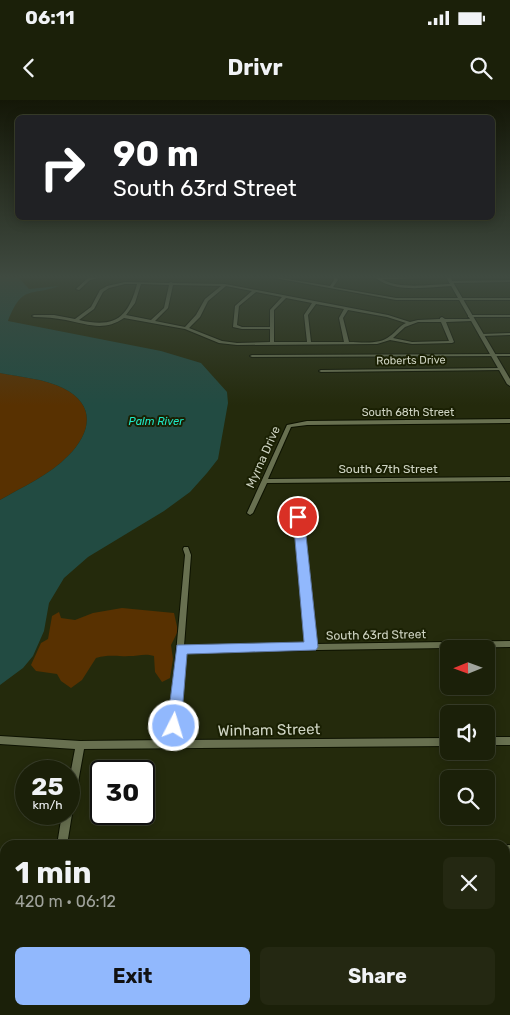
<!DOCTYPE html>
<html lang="en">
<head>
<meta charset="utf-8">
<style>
  :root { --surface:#1b2009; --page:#242812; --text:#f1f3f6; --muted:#a0a39c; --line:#393e2a; --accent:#91b8fd }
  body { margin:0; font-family:Rubik,sans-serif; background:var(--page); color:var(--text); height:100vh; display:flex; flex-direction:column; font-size:19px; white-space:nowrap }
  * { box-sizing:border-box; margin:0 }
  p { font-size:16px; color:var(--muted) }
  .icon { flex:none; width:28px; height:28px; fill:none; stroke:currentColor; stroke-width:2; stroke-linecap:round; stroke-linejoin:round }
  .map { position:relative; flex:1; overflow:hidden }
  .side { position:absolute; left:0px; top:740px; width:510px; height:175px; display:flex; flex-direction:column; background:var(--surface); border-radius:15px 15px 0 0; box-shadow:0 2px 12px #0003,0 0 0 1px var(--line) }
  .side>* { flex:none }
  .top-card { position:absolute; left:15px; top:15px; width:480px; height:105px; border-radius:8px; box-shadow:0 2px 12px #0003,0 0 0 1px var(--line); background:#202124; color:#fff; overflow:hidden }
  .needle { width:32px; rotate:269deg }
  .controls { position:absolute; left:440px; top:540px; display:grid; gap:10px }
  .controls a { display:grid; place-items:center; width:55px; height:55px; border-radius:8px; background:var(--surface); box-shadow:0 2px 12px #0003,0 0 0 1px var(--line); font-size:25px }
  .speed { position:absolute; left:15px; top:660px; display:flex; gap:10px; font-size:25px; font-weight:700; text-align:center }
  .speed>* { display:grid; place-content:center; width:65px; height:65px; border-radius:50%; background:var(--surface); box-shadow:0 2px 12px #0003,0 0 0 1px var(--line); line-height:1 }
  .speed small { font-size:12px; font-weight:400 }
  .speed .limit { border:2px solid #111; border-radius:8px; background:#fff; color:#111 }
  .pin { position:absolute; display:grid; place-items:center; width:42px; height:42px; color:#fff; margin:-21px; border:2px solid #fff; border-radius:50%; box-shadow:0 1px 5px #0007 }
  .me { position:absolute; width:55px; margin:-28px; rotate:5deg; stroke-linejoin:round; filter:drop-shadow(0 0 4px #0008) }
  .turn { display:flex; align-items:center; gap:18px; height:105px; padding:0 15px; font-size:22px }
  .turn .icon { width:65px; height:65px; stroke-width:2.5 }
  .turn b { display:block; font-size:35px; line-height:42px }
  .round { display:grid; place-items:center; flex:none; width:52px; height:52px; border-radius:8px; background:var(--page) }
  .headline { display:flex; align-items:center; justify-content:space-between; height:85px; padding:0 15px }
  h1 { font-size:30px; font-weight:700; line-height:38px }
  .primary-button { display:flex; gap:10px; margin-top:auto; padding:10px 15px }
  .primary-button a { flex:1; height:58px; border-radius:8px; background:var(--accent); color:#111; font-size:20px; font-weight:700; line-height:58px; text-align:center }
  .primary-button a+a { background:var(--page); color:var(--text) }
  .status { display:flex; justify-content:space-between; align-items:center; height:35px; padding:0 25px; background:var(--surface); direction:ltr }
  .status svg { height:14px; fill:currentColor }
  header { display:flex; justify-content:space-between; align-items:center; height:65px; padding:0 15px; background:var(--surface); font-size:22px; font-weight:700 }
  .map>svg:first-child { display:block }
  .green { fill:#583101 }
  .water { fill:#224b42 }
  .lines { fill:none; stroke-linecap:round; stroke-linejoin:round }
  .minor-casing { stroke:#0d1200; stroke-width:2 }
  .tertiary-casing { stroke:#0d1200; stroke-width:2 }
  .minor { fill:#687050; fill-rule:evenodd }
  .tertiary { fill:#687050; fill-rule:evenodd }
  .route { fill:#91b8fd; stroke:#5e78a4 }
  .labels { text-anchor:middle; stroke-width:4; stroke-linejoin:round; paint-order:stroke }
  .far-street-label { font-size:11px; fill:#cfd4c3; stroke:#1a2003 }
  .far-water-label { font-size:11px; font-style:italic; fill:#1eeac8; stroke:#1a2003 }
  .street-label { font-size:12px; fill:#cfd4c3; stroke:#1a2003 }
  .near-street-label { font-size:15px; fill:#cfd4c3; stroke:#1a2003 }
</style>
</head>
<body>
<div class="status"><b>06:11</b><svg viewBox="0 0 49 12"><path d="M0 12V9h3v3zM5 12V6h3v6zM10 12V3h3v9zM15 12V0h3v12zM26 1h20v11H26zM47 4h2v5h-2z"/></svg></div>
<header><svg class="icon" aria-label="back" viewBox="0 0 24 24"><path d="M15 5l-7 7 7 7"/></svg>Drivr<svg class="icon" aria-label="search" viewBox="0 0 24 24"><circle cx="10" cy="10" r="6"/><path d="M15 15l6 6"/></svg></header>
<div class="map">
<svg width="510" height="915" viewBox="0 0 510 915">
  <rect width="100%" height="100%" fill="#242a0c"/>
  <!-- green -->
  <path class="green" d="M0,273c21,4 45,6 63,15 34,17 28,45 5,68 -18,19 -46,31 -68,44z
    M122,508l52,5 4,18 -7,14 2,14 -3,19 -8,4 -7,-10 -1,-16c-9,-3 -16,0 -25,0 -14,1 -18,-2 -33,2l-14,22 -11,8 -10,-7 -4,-7 -21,-3 -5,-6 10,-22 7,-4 4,-23 7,-4 2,6 14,2 18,-7z"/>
  <!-- water -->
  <path class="water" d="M0,177h18l11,12 30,-3c-28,11 -36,-3 -51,35l153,30 40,12 26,29 1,11 -10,56 -11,14 -17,19 -26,19 -76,46 -24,21 -15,25 -5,28 -11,25 -10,12 -23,17v-185c22,-13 50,-25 68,-44 23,-23 29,-51 -5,-68 -18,-9 -42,-11 -63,-15z"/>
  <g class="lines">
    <defs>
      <path id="minor" d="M97,177h6l-13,3 -11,10 -3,-1 12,-11z
        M269,177h6l55,9 4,-6 -1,-3h4l1,3 -5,7 63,11h114v2h-114z
        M378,177h64l-2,1 -58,1c17,11 50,5 70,5l2,1 -2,1c-24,1 -55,7 -75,-7l-1,-1z
        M510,180v2l-59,1 -2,-1 2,-1z
        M125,182l44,1 2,-1 2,1 52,1 163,31 22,7 8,-2 22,-1v-1l2,-1 3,2h27l2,1 -2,1 -26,1 8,20 -2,1 -40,1 -22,-4 -13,4 -140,1 -18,-2 -34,-14 -61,-11c-20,14 -37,6 -58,2 -11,-2 -21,-3 -32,-3l-2,-1 2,-1h20l21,4 16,-12 9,-17 7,-4zM125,184h12c-9,35 -23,44 -58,36l15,-11 9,-17 6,-4zM141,184l28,1 -5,23 -13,12 -25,-5 9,-12zM173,185l48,1 -16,13 -9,16 -11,12 -30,-6 13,-13zM226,186l26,5 -17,15 -2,21 9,2h28v13l-33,1 -15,-2 -33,-13 11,-11 8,-16zM256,192l26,5 -12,13v17h-28l-5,-2 2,-19zM286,198l26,5 -8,12 3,27h-33v-32zM316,204l28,5 -5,9 5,24h-33l-3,-27zM348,210l39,7 19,6c-7,3 -10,9 -16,13 -10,9 -28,6 -41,6l-6,-24zM418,222h23l8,19 -37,1 -19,-4 12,-11z
        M468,215h42v2h-42z
        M510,233v2l-29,1 -2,-1 2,-1z
        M510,254v2l-258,1 -2,-1 2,-1z
        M501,268l2,1v1l-182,2 -2,-1 2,-1z
        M510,319v4l-203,2 -16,2 -23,52 242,-2v4l-243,2 -14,30 -3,2 -3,-2 40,-88 20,-4z
        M298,415l3,2 14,127 195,-3v6l-326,5 -7,88 272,-2v8l-365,3 -10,56 -2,3 -3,1v-28l6,-32 -75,-5v-8l80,5 88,-1 17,-185 -2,-6 1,-2h4l3,8 -7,91 123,-2 -12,-127z
        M486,637h24v8h-24z
        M69,710l1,1 2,3 -5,31h-10l5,-31h7z
        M510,891v16l-4,3 -2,5h-14l2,-5h13v-16z"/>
      <path id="tertiary" d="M446,177h4l60,102v7l-3,-2z
        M504,745h6v12h-5z
        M0,753h5v12h-5z"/>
    </defs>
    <!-- minor casing -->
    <use href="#minor" class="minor-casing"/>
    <!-- tertiary casing -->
    <use href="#tertiary" class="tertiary-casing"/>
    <!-- minor -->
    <use href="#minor" class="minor"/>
    <!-- tertiary -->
    <use href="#tertiary" class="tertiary"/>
  </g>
  <!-- sky -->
  <linearGradient id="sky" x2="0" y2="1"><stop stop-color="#141707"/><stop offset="0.58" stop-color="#3f4a40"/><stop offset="1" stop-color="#3f4a40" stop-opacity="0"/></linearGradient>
  <rect width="510" height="305" fill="url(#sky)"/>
  <!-- route -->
  <path class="route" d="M298,414l6,3 14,130 -2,3 -129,4 -6,72 -2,4 -5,2 -5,-2 -2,-4 10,-81 127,-3 -11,-125z"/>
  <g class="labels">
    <!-- far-street labels -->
    <g class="far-street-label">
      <text transform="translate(411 260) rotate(-1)" y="4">Roberts Drive</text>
      <text x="408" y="316">South 68th Street</text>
    </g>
    <!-- far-water labels -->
    <g class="far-water-label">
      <text x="156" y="325">Palm River</text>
    </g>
    <!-- street labels -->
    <g class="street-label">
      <text transform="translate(263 357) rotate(-66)" y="4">Myrna Drive</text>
      <text x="388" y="373">South 67th Street</text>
      <text transform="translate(376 535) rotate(-1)" y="4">South 63rd Street</text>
    </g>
    <!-- near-street labels -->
    <g class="near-street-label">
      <text transform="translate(269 630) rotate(-1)" y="5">Winham Street</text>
    </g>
  </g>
</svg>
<div class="controls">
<a><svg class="needle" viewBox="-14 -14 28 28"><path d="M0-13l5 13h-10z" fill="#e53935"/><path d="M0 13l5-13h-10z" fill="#a0a39c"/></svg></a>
<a><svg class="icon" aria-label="sound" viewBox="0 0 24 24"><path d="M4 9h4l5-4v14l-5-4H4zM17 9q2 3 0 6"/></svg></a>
<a><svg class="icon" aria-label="search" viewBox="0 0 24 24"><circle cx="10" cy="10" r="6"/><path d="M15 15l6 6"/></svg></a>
</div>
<div class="speed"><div>25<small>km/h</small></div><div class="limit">30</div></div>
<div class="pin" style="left:298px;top:417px;background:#d93025"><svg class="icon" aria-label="arrive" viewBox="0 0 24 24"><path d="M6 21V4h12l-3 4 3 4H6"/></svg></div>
<svg class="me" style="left:174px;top:626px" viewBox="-20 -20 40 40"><circle r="17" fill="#91b8fd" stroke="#fff" stroke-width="3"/><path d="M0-11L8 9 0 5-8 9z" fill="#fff"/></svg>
<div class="top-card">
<div class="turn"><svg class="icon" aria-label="right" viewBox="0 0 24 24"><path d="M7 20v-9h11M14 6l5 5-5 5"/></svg><div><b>90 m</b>South 63rd Street</div></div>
</div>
<section class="side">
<div class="headline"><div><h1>1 min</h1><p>420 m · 06:12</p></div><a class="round"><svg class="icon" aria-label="close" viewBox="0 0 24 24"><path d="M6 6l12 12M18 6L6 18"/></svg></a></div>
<div class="primary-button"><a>Exit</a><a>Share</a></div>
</section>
</div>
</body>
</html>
